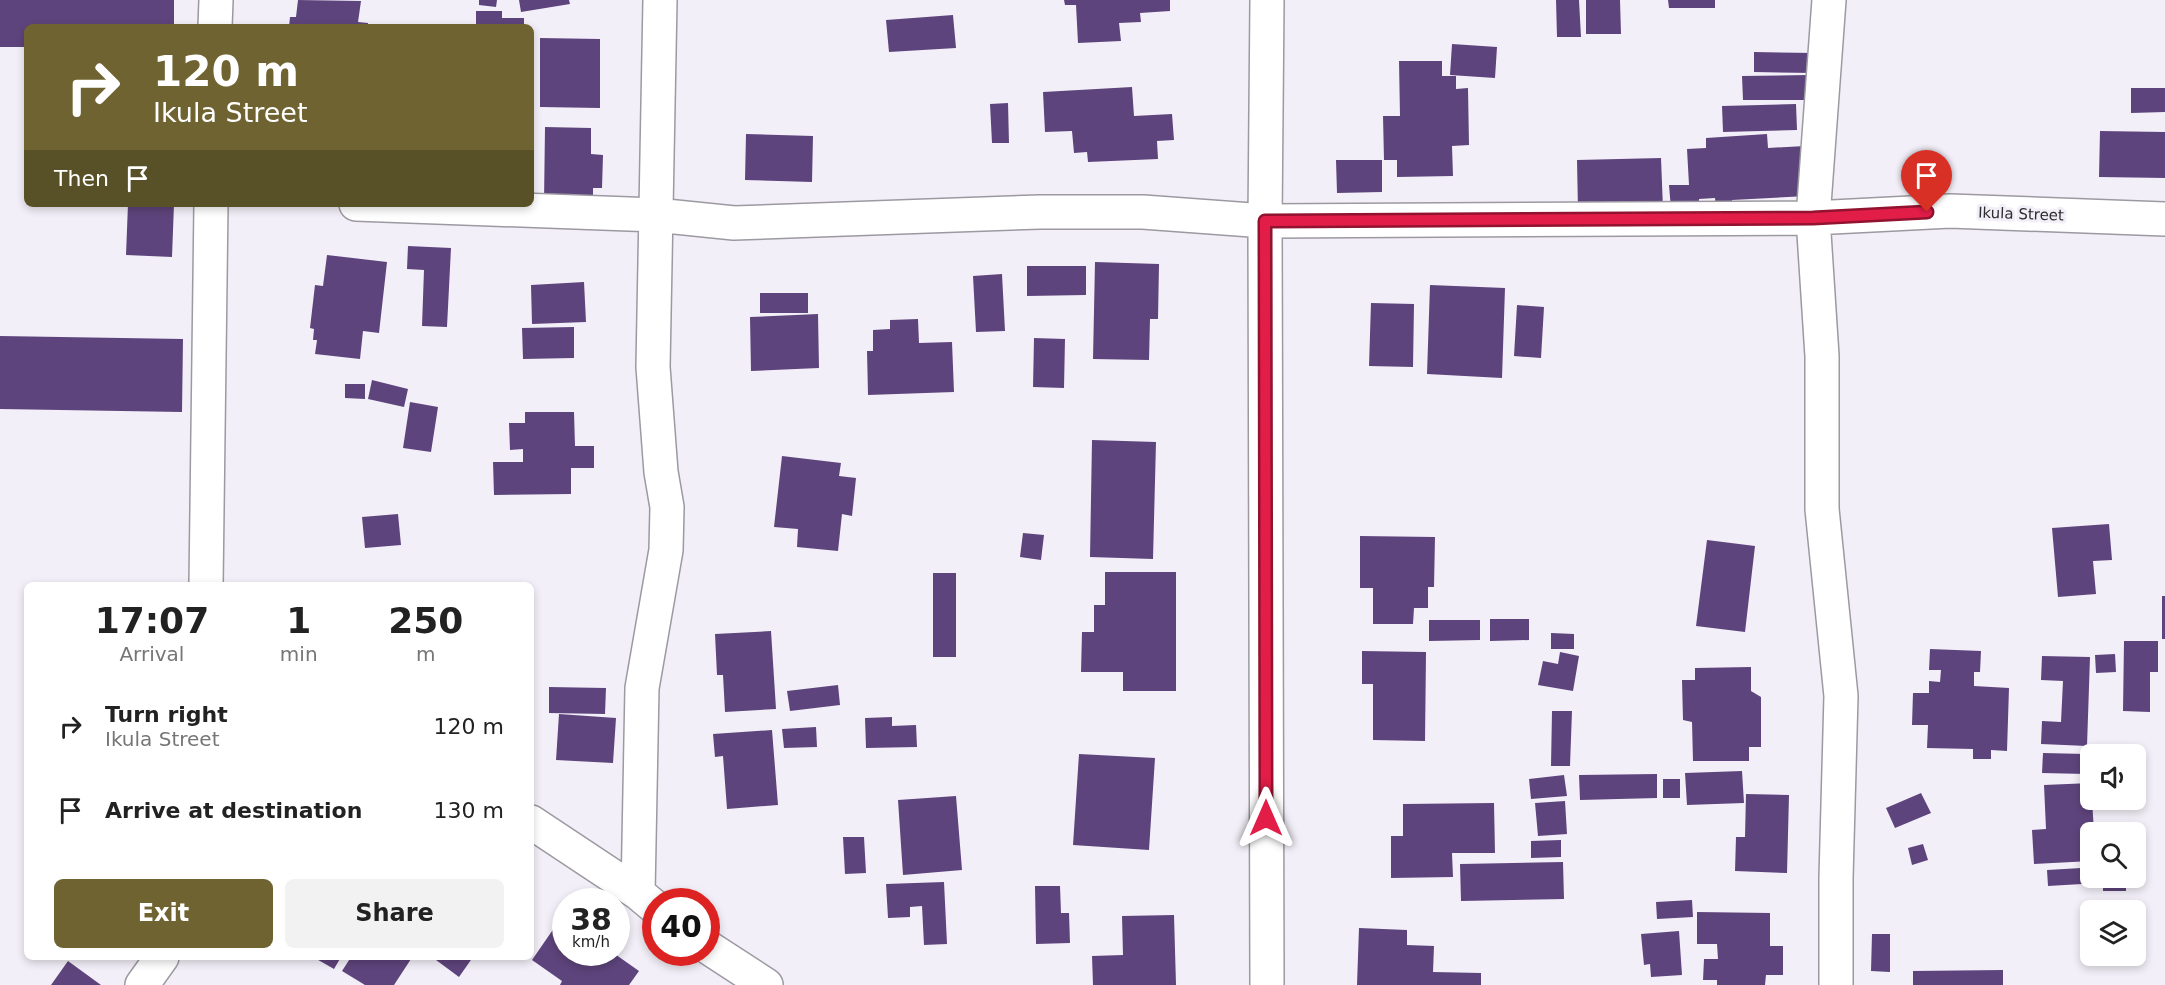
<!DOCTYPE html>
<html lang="en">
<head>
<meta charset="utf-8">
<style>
  :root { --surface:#fff; --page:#f2f2f2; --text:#222; --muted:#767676; --accent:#6f6431 }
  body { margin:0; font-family:"DejaVu Sans",sans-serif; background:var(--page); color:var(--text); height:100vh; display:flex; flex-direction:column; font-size:22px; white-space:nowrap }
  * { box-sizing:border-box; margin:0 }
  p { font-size:20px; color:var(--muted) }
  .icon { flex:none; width:33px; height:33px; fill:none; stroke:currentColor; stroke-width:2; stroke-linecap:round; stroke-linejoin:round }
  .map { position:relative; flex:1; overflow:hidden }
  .drawer { position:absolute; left:24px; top:582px; width:510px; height:378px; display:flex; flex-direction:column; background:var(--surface); border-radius:9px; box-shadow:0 3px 9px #0003 }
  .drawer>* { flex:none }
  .guide { position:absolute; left:24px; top:24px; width:510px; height:183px; border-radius:9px; box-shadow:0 3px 9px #0003; background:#6f6431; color:#fff; overflow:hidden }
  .fabs { position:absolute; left:2080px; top:744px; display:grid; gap:12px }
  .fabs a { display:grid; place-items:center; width:66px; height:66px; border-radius:9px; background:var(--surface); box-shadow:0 3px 9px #0003; font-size:30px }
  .speed { position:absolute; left:552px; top:888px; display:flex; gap:12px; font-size:30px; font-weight:700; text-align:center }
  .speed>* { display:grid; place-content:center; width:78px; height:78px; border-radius:50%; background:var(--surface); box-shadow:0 3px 9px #0003; line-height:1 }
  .speed small { font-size:15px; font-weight:400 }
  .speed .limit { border:9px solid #d22; background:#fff; color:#111 }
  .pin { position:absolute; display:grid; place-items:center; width:51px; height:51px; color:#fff; margin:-62px -26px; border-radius:50% 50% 50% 0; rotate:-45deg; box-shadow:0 0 6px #0007 }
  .pin .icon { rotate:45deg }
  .me { position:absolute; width:66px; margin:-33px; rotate:0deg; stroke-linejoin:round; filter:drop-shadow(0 0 4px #0008) }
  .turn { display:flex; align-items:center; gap:21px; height:126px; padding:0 30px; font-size:27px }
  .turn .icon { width:78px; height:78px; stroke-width:2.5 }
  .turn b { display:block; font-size:42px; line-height:51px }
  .then { display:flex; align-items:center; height:57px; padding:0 30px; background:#0003; gap:12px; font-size:22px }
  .eta { display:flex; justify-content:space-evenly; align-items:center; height:102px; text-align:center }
  .eta b { font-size:36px; font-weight:600; line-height:42px }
  .button { display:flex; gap:12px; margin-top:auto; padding:12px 30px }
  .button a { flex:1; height:69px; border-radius:9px; background:var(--accent); color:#fff; font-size:24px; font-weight:600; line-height:69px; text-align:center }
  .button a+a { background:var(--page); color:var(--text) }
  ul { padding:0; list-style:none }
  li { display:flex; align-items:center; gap:18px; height:84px; padding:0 30px }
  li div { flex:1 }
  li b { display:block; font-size:22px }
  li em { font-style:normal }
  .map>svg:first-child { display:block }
  .building { fill:#5e447c }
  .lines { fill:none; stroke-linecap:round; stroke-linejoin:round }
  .minor-casing { stroke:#9c99a1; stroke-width:36 }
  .minor { stroke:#fff; stroke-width:33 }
  .route-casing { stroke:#92132f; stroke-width:15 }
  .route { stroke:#e11d48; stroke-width:10 }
  .labels { text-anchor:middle; stroke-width:6; stroke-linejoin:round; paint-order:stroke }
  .street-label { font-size:15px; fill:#2e2d30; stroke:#f3eff8 }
</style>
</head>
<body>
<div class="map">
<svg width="2165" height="985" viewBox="0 0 2165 985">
  <rect width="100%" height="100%" fill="#f3eff8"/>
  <!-- building -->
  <path class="building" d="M0,0h174v27h-147v20h-27z
    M298,0l63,1 -3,21 10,1v4h-79l1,-10h6z
    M479,0h18l-1,7 -17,-2z
    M519,0h50l1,4 -49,8z
    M1064,0h106v11l-30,2 1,9 -22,1 2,18 -43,2 -2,-38h-11z
    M1556,0h23l2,37h-24z
    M1586,0h34l1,34h-35z
    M1668,0h47v8h-46z
    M476,11h26v7h22v9h-48z
    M953,15l3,33 -67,4 -3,-32z
    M540,38l60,1v69l-60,-1z
    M1452,44l45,3 -2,31 -45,-3z
    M1754,52l61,1 -1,20 -60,-1z
    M1399,61h43v15h14v13l12,-1 1,57 -17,1 1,30 -56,1v-17h-13l-1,-44h17z
    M1808,75v25h-65l-1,-24z
    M1132,87l2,29 38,-2 2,26 -17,1 1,18 -70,3 -1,-10 -13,1 -2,-22 -27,1 -2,-40z
    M2131,88h34v24l-34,1z
    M1008,103l1,40h-17l-2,-39z
    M1796,104l1,26 -74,2 -1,-26z
    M545,127l46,1v26l12,1 -1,33h-9v15l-49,-1z
    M2100,131l65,1v46l-66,-1z
    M746,134l67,2 -1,46 -67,-2z
    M1767,134l1,14 37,-2 2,50 -75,4v7l-16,1 -1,-10 -16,1v8l-28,2 -2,-24h20l-2,-36 19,-1v-10z
    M1661,158l2,51 -85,2 -1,-51z
    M1336,160h46v32l-45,1z
    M128,204h46l-2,53 -46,-2z
    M408,246l43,2 -4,79 -25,-1 2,-56 -17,-1z
    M327,255l60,7 -8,71 -16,-2 -3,28 -45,-5 2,-14h-4l1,-11 -4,-1 5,-43 8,1z
    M1095,262l64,2 -1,55h-8l-1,41 -56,-1z
    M1027,266h59v29l-59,1z
    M1002,274l3,57 -29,1 -3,-56z
    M584,282l2,40 -54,2 -1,-39z
    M1430,285l75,3 -3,90 -75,-4z
    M760,293h48v20h-48z
    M1371,303l43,1 -1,63 -44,-1z
    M1517,305l27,2 -3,51 -27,-2z
    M818,314l1,54 -68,3 -1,-54z
    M918,319l1,24 33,-1 2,50 -86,3 -1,-44h6v-21l17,-1v-9z
    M574,327v31l-51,1 -1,-31z
    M0,336l183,3 -1,73 -182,-3z
    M1034,338l31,1 -1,49 -31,-1z
    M372,380l36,9 -4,18 -36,-8z
    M345,384h20v15l-20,-1z
    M410,402l28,5 -7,45 -28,-4z
    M525,412h49l1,34h19v22h-23v26l-77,1 -1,-33h30v-13l-13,1 -1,-27h16z
    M1092,440l64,2 -3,117 -63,-2z
    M782,456l59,7 -2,13 17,2 -4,38 -10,-2 -4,37 -41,-4 1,-18 -24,-2z
    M398,514l3,31 -36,3 -3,-31z
    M2109,524l3,36 -19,1 3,33 -38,3 -6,-69z
    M1023,533l21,2 -3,25 -21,-3z
    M1360,536l75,1 -1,50h-6v21h-14l-1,16h-40v-36h-13z
    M1707,540l48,6 -10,86 -49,-6z
    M1105,572h71v119h-53v-19h-42l1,-40h12v-27h11z
    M933,573h23v84h-23z
    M2162,596h3v43h-3z
    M1490,619h39v21l-39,1z
    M1429,620h51v20l-51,1z
    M771,631l5,78 -51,3 -2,-37h-6l-2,-41z
    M1551,633l23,1v15h-23z
    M2124,641h34v31h-8v40l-27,-1z
    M1930,649l51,2 -1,21h-6v14l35,2 -2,63 -16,-1v9h-18v-10l-46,-1 1,-23h-16l1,-32h16v-12l11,1 1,-12h-12z
    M1362,651l64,1 -1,89 -52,-1v-56h-11z
    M1560,652l19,4 -6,35 -35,-6 5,-24 15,3z
    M2115,654l1,18 -20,1 -1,-18z
    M2042,656l48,1 -3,89 -46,-2 1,-23 19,1 2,-41 -22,-1z
    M1751,667v24l10,6v50h-12v14h-56l-1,-39 -9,-2 -1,-40h13v-12z
    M838,685l2,20 -50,6 -3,-20z
    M549,687l57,1 -1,26 -56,-1z
    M1552,711h20l-2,55h-19z
    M559,714l57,4 -3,45 -57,-3z
    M892,717v9l24,-1 1,22 -51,1 -1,-30z
    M816,727l1,20 -33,1 -2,-19z
    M772,730l6,75 -51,4 -4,-53 -8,1 -2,-23z
    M2043,753l43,1v20l-44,-1z
    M1079,754l76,4 -6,92 -76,-5z
    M1742,771l2,32 -57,2 -2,-32z
    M1657,774v24l-77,2 -1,-25z
    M1564,775l3,21 -36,3 -2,-20z
    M1663,779h17v19h-17z
    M2091,783l3,49h-3v29l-57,3 -2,-34 14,-1 -2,-44z
    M1921,793l10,20 -36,15 -9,-20z
    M1746,794l43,1 -2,78 -52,-2 1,-34h9z
    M956,796l6,74 -59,5 -5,-75z
    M1565,801l2,33 -29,2 -3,-33z
    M1494,803l1,50h-43l1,24 -62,1v-42h12v-32z
    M843,837h21l2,36 -21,1z
    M1561,840v17l-30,1v-17z
    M1923,844l5,16 -16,5 -4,-17z
    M1563,862l1,37 -103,2 -1,-37z
    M2081,868l1,16 -34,2 -1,-16z
    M2103,878h23v13h-23z
    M944,882l3,62 -23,1 -2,-39 -12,1v10l-22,1 -2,-34z
    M1035,886h25l1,27h8l1,30 -34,1z
    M1692,900l1,17 -36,2 -1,-17z
    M1697,912l73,1v33h13v29h-17l-1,10h-48v-5h-14l1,-21h14l-1,-15h-20z
    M1174,915l2,70h-83l-1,-29 31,-1 -1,-39z
    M561,918l5,3v31h46l27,19 -10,14h-69l2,-4 -30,-21z
    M1359,928l48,2v15l27,1 -1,26 48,1v12h-124z
    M1679,931l3,44 -31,2 -1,-13 -6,1 -3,-31z
    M1872,934h18v38l-19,-1z
    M313,957h28l-7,12z
    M351,957h57l3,2 -17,26h-29l-23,-14z
    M432,957h41l-14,20z
    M68,961l33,24h-50z
    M2003,970v15h-90v-14z"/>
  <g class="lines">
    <defs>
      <path id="minor" d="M1267,0l-2,221 2,764
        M1829,0l-16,218 9,138v153l19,187 -5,182v107
        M215,27l1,-27
        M356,204l300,11 78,8 306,-11h103l122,9 548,-3 137,-7 215,8
        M206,585l5,-381
        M531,822l107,71 18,15
        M638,893l4,-205 24,-138 1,-43 -6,-35 -8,-105 7,-367
        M706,946l60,39
        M142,985l20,-28"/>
    </defs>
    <!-- minor casing -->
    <use href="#minor" class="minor-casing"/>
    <!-- minor -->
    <use href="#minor" class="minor"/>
  </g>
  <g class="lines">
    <defs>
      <path id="route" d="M1266,818l-1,-597 548,-3 114,-6"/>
    </defs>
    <!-- route casing -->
    <use href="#route" class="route-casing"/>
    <!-- route -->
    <use href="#route" class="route"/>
  </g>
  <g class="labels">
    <!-- street labels -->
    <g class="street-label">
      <text transform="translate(2021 214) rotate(2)" y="5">Ikula Street</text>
    </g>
  </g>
</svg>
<div class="fabs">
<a><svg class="icon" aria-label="sound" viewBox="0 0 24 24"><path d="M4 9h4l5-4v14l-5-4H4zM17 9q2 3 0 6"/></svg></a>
<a><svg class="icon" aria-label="search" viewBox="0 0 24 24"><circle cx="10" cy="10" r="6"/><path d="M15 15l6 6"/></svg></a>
<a><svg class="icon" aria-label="layers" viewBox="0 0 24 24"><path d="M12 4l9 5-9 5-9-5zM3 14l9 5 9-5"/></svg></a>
</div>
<div class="speed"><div>38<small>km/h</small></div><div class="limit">40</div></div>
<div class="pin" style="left:1927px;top:212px;background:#d93025"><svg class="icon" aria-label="arrive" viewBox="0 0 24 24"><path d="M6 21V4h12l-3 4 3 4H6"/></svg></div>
<svg class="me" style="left:1266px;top:818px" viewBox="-20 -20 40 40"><path d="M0-17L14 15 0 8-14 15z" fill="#e11d48" stroke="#fff" stroke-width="4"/></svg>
<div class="guide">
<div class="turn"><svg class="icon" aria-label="right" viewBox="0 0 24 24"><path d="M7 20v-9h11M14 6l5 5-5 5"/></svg><div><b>120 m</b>Ikula Street</div></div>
<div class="then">Then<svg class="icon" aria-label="arrive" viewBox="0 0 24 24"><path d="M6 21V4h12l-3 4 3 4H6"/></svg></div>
</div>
<section class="drawer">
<div class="eta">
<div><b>17:07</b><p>Arrival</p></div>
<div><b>1</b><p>min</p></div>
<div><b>250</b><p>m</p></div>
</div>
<ul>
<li><svg class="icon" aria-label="right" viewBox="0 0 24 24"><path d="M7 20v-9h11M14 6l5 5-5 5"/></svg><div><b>Turn right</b><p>Ikula Street</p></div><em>120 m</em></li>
<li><svg class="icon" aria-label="arrive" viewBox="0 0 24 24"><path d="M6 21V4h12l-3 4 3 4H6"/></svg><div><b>Arrive at destination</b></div><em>130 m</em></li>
</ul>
<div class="button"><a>Exit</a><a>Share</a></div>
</section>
</div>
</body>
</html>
